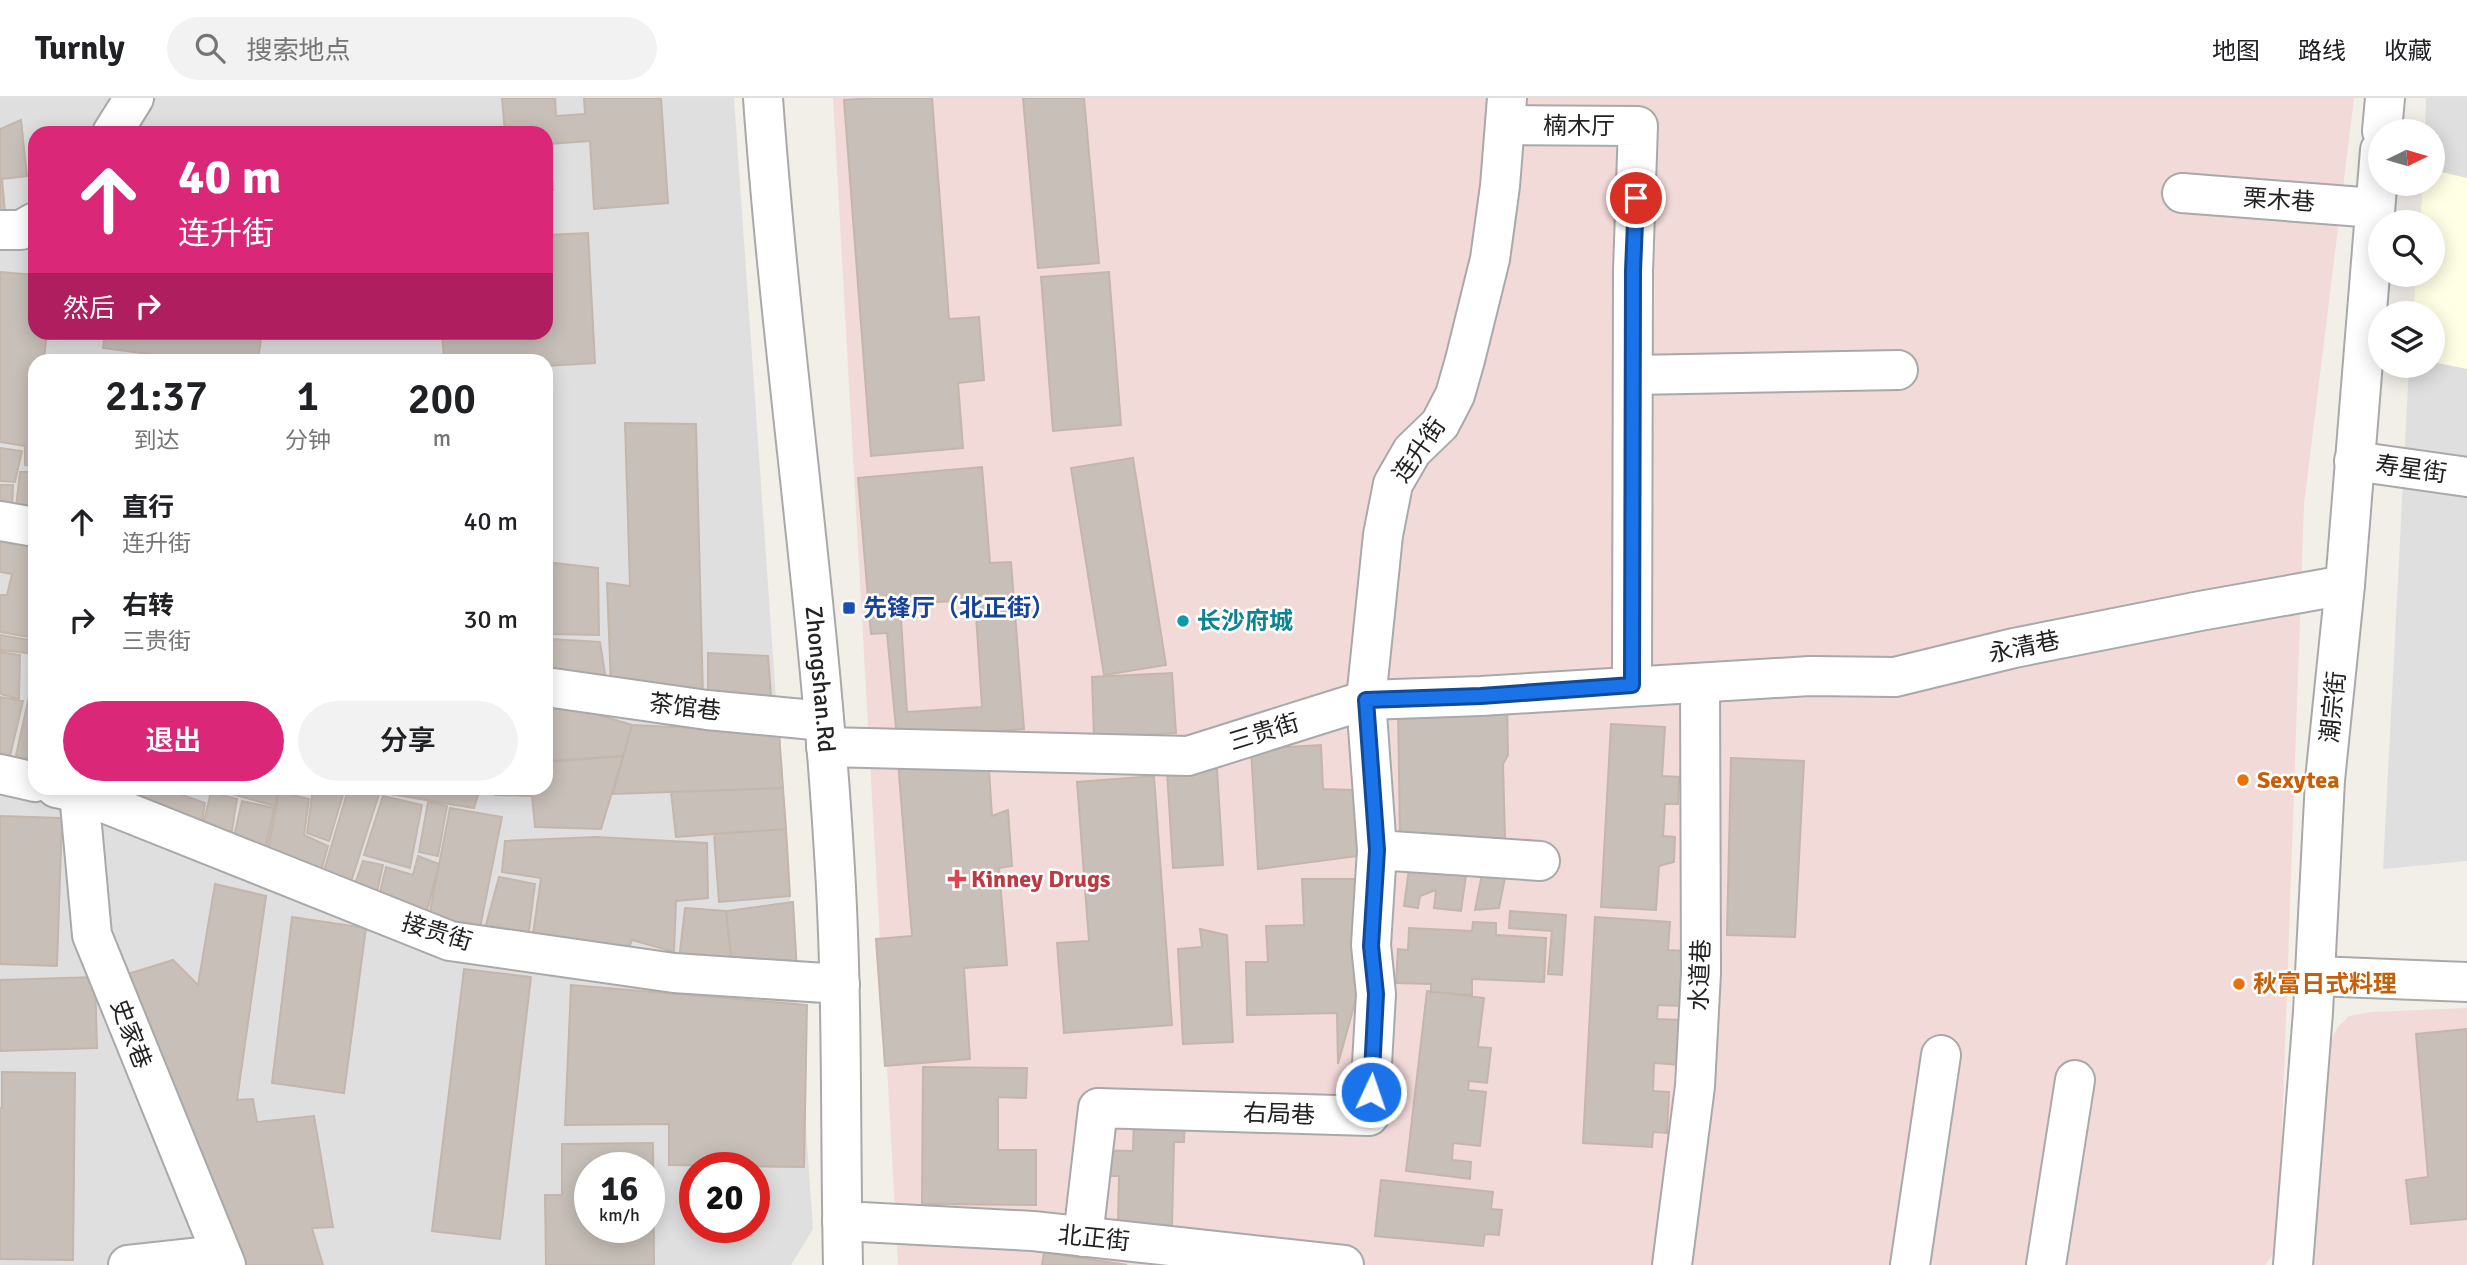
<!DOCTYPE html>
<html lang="zh">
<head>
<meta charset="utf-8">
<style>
  :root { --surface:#fff; --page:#f2f2f2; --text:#202124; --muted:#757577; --line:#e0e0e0; --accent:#db2777 }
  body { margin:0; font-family:Signika,"Noto Sans SC",sans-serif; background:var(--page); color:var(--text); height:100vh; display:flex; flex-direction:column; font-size:26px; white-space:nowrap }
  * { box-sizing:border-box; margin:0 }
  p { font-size:23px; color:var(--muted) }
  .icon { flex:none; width:38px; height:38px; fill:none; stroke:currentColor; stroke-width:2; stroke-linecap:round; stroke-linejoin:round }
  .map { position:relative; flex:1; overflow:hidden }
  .drawer { position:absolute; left:28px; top:256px; width:525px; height:441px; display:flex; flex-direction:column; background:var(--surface); border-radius:21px; box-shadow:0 4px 18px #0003 }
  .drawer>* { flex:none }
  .banner { position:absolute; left:28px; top:28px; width:525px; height:214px; border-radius:21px; box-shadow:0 4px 18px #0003; background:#db2777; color:#fff; overflow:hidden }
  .needle { width:46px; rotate:85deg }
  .buttons { position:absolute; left:2368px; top:21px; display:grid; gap:14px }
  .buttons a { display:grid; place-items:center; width:77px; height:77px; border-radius:50%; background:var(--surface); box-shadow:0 4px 18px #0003; font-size:35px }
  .speed { position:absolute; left:574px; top:1054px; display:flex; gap:14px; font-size:35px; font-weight:700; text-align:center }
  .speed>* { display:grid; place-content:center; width:91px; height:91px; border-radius:50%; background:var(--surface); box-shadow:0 4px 18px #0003; line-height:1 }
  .speed small { font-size:18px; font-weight:400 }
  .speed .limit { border:10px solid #d22; background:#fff; color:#111 }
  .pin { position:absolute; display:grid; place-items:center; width:60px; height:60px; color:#fff; margin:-30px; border:4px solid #fff; border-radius:50%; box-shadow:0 2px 7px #0007 }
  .me { position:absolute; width:77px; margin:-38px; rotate:3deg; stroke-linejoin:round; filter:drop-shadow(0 0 5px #0008) }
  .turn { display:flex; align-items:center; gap:24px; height:147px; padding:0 35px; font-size:32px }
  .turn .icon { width:91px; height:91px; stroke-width:2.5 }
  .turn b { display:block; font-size:49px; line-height:60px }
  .then { display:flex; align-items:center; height:66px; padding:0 35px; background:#0003; gap:14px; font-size:26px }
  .eta { display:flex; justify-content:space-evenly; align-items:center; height:119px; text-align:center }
  .eta b { font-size:42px; font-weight:600; line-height:49px }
  .action { display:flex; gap:14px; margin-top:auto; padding:14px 35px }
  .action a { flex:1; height:80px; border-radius:42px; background:var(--accent); color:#fff; font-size:28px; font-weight:600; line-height:80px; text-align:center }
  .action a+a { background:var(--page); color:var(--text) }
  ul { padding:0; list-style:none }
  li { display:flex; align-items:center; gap:21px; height:98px; padding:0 35px }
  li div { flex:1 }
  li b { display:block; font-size:26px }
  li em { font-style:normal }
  header { display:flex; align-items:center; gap:42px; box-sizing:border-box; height:98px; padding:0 35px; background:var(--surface); border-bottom:2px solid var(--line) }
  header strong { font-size:33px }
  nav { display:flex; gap:38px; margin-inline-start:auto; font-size:24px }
  .search { width:490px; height:63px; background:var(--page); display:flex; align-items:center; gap:18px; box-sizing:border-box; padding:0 24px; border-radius:38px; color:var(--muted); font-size:26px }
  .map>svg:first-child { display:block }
  .residential { fill:#e0dfdf; fill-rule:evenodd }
  .commercial { fill:#f2dad9 }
  .education { fill:#ffffe5 }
  .building { fill:#c7bfb8; stroke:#c4b6ab; stroke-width:2; fill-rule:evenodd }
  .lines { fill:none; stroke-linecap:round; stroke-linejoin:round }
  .minor-casing { stroke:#a9a9a9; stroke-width:42 }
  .minor { stroke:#fff; stroke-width:38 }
  .route-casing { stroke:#114b97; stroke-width:18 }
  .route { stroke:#1a73e8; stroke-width:12 }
  .transit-dot { fill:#1a4fb4; stroke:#fff; stroke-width:2.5 }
  .culture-dot { fill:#0f9aa8; stroke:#fff; stroke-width:2.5 }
  .food-dot { fill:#e8710a; stroke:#fff; stroke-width:2.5 }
  .health-dot { fill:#e0444e; stroke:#fff; stroke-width:2.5 }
  .labels { text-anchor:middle; stroke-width:5; stroke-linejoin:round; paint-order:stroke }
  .street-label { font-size:24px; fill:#222; stroke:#fff }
  .transit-label { font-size:24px; font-weight:bold; fill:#164399; stroke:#fff; text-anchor:start }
  .culture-label { font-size:24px; font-weight:bold; fill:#0d838f; stroke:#fff; text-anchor:start }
  .food-label { font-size:24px; font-weight:bold; fill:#c56008; stroke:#fff; text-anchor:start }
  .health-label { font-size:24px; font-weight:bold; fill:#be3a42; stroke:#fff; text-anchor:start }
</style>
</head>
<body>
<header>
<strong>Turnly</strong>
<div class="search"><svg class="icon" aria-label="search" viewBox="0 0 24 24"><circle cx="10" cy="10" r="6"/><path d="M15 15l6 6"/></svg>搜索地点</div>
<nav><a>地图</a><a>路线</a><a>收藏</a></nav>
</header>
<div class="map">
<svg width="2467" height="1167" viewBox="0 0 2467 1167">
  <rect width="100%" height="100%" fill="#f2efe9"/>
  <!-- residential -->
  <path class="residential" d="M0,0h734l79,1131 -22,36h-791zM35,35h511v199h-511zM35,262h511v428h-511zM590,1069h59v60h-59zM695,1069h59v60h-59z
    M2426,0h41v763l-84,8 26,-503h23v-53h-19l3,-38h16v-53h-12l3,-38h9v-53h-7z"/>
  <!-- commercial -->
  <path class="commercial" d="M833,0h1521l-50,407 -26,743 -13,17h-1367z
    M2467,910v257h-162l25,-223 8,-15 11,-11 22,-4z"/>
  <!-- education -->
  <path class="education" d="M2433,72l34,8v191l-34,-7 -1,-49h-19l3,-38h16v-53h-12l3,-38h9z"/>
  <!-- building -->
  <path class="building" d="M502,0h53l1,18 29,-2 -1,-16h77l7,105 -74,6 -4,-68 -41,3 4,46h-7v-57h-41z
    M874,0h58l17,221 30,-2 5,63 -26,3 5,65 -92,8 -27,-356z
    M1023,0h61l15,165 -61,5z
    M21,22l6,56 -25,3 3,33 -5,1v-84z
    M588,135l7,130 -49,3v-6h-102l-2,-28h104v-97z
    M0,174l35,3v57h12l-3,28h-9v106l-10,-1v-19l-25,-4z
    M1109,174l12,153 -68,6 -12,-154z
    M105,234h157l-4,28h-64l-91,-12z
    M625,325l71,1 7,273 -92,-11 -4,-103 23,3z
    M0,350l22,3 -7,31 -15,-1z
    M1133,360l33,207 -62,10 -33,-207z
    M982,369l8,96 21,-1 13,167 -127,10 -10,-106 -16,1 -13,-156z
    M20,374h15v47l-20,-3z
    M0,387h13l-1,30 -12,-1z
    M0,427l35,6v107l-35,-6v-37h7l5,-21 -12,-2z
    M546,464l52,6 1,67 -53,-1z
    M975,502l7,107 -75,5 -7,-108z
    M0,537l35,6v13l-35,-4z
    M550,541l50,3 8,51 -55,-8z
    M0,554l20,3 -1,44 -19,-5z
    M708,555l60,3 4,52 -64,-4z
    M35,571v96l-20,-5z
    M1172,575l4,60 -82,4 -2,-60z
    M0,599l23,4 -13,55 -10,-2z
    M546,601l86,26 -9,31 -75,5z
    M546,601l2,62h-2z
    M1507,606l1,51 -5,9 2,74 -105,3 -2,-134z
    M1611,626l54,3 -3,49 17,1 -1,27h-13l-2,32 12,1 -1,25 -15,4 -3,44 -55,-3z
    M632,627l147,7 4,56 -170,6z
    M1321,647l2,44 31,1 4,66 -100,13 -7,-120z
    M988,657l4,61 16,-6 4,56 -13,2 8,97 -43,3 6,91 -85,7 -9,-127 36,-3 -14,-174z
    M623,658l-22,73 -66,-2 -3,-31 -37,-1 -1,-7h52v-26z
    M1731,660l73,3 -9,176 -68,-2z
    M1217,671l6,96 -50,3 -6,-97z
    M1154,678l18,249 -108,8 -7,-90 32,-2 -12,-159z
    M125,690h37l43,15 -5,30 -79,-29z
    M210,690h69l-4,18z
    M313,690h32l-16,53 -22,-8z
    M355,690h125l-6,20z
    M783,690l3,41 -110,8 -5,-45z
    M348,692l31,4 -31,97 -28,-7z
    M211,694l26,7 -8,50 -29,-12z
    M279,694l30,7 -5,36 24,11 -11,40 -52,-21z
    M383,698l39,9 -12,63 -46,-13z
    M242,703l32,7 -11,54 -32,-12z
    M428,704l19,4 -9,50 -19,-4z
    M450,710l52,9 -24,121 -51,-11z
    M0,718l62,2 -5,148 -57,-2z
    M786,731l4,67 -71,6 -5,-68z
    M596,739l111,6 1,55 -32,3 -2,51 -42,-12 -6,15 -94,-14 9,-63 -39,-6 3,-31z
    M418,758l21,8 -15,59 -47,-18 9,-38 27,8z
    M363,763l20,4 -9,40 -23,-9z
    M1410,763l57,7 -6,43 -27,-3 2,-18 -16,6 -2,12 -14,-2z
    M1484,765l23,5 -8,40 -24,2z
    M499,779l36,7 -8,62 -45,-6z
    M1302,781h57l3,98 -24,87 -1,-51 -90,2 -1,-53h22l-2,-36 38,-1z
    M215,786l51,12 -29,204 16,-1 4,23 57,-6 19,111 -21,1 11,37h-78l-120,-290 48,-15 25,25z
    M793,804l4,69 -65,-5 -6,-55z
    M685,810l41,3 6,55 -53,-6z
    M1510,813l56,4 -4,60 -14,-1 4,-43 -43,-3z
    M292,819l74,11 -22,165 -72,-10z
    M1595,819l75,5 -2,28 16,1 -3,55 -23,-1 -1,14 26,1 -3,45 -26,-2 -1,28 16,1 -2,41 -14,-1 -1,15 -69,-4z
    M1473,824l23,1v12l50,3 -2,44 -72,-3v16l-41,-3v-8l-35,-1 2,-34 10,1 1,-22 63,3z
    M1200,831l27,6 6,107 -50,2 -5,-95 24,-2z
    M464,871l67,8 -31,262 -68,-8z
    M95,879l2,71 -97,3v-71z
    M571,887l236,20 -3,162 -135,-2v-41l-104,1z
    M1427,893l57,7 -6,49 13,1 -4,35 -18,-2 -1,9 18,2 -6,54 -27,-3 -1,17 19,2 -1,17 -64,-8z
    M2467,931v190l-56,5 -5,-44 22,-3 -12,-143z
    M923,969l104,1 -1,30 -28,-1v53h38v55l-114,-1z
    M2,974l73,1 -2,187 -73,-1v-151h2z
    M1134,1018l51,1 -1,25h-10l-2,83 -54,-2 1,-47h-33l1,-26 46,1z
    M653,1045l1,122h-108l-1,-70h17v-51zM590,1069h59v60h-59z
    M1381,1082l112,12 -2,17 11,1 -3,25 -14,-1 -2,12 -108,-10z
    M1044,1154l83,13h-85z"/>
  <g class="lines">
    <defs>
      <g id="minor">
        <path id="s1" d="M763,0c18,252 56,503 71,755 9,138 6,275 9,412"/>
        <path d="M1506,27l132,1 -5,145 -1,414"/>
        <path d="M2382,33l3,-33"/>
        <path d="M112,35l22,-35"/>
        <path d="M2182,95l193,15"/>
        <path d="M0,132h21l14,-8"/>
        <path d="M1633,277l265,-5"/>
        <path d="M2354,363l113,16"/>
        <path d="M0,423l35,6"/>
        <path d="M546,589l161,23 117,11"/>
        <path d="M826,649l362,9 178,-56 115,-4 329,-20 85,1 119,-29 186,-37 145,-26"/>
        <path d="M0,676l35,8"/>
        <path d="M56,690l23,5 371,148 224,32 166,11"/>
        <path d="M79,695l13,142 134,330"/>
        <path d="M1377,752l-11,-150 17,-165 10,-51 19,-33 28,-27 15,-29 10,-35 25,-101 10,-73 7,-88"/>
        <path d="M2315,878l152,6"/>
        <path d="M842,1123l191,10 311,34"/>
        <path d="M1083,1139l15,-129 271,8 7,-122 -5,-49 6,-95 163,11"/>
        <path d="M128,1167l92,-10"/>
        <path d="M1672,1167l23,-179 6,-113 -1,-290"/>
        <path d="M1910,1167l31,-210"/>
        <path d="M2046,1167l29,-185"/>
        <path d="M2293,1167l20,-253 12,-232 20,-195 35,-435"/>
      </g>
    </defs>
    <!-- minor casing -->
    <use href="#minor" class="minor-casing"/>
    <!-- minor -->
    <use href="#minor" class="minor"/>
  </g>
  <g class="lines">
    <defs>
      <path id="route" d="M1371,994l5,-98 -5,-48 6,-96 -11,-150 115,-4 151,-11 1,-414 3,-73"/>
    </defs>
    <!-- route casing -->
    <use href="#route" class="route-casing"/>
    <!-- route -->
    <use href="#route" class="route"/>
  </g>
  <!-- markers -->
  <rect class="transit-dot" x="842" y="503" width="14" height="14" rx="3.5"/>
  <circle class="culture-dot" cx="1183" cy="523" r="7"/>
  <g class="food-dot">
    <circle cx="2243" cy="682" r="7"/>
    <circle cx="2239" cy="886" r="7"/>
  </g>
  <path class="health-dot" d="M953.5 770.5h7v7h7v7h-7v7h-7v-7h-7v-7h7z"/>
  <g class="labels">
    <!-- street labels -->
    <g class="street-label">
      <text x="1579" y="36">楠木厅</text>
      <text transform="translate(2279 102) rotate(4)" y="8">栗木巷</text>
      <text transform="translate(1419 352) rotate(-55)" y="8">连升街</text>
      <text transform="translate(2411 371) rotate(8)" y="8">寿星街</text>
      <text transform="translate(2024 549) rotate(-12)" y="8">永清巷</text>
      <text dy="8" stroke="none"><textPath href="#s1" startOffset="584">Zhongshan.Rd</textPath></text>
      <text transform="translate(685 609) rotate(7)" y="8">茶馆巷</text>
      <text transform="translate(2333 609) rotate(-84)" y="8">潮宗街</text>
      <text transform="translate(1264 634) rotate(-17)" y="8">三贵街</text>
      <text transform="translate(437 834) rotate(17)" y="8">接贵街</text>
      <text transform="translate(1700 877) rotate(-88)" y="8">水道巷</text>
      <text transform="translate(131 936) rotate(69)" y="8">史家巷</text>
      <text transform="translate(1279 1016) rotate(2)" y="8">右局巷</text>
      <text transform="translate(1094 1140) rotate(6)" y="8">北正街</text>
    </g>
    <!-- transit labels -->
    <g class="transit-label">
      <text x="863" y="518">先锋厅（北正街）</text>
    </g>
    <!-- culture labels -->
    <g class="culture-label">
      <text x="1197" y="531">长沙府城</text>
    </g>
    <!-- food labels -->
    <g class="food-label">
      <text x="2257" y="690">Sexytea</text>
      <text x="2253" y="894">秋富日式料理</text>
    </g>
    <!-- health labels -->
    <g class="health-label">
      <text x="971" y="789">Kinney Drugs</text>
    </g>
  </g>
</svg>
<div class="buttons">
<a><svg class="needle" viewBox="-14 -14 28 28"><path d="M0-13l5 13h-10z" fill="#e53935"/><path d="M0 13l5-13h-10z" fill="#757577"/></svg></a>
<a><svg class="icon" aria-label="search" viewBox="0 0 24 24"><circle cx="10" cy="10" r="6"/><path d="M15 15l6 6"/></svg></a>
<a><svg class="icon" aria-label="layers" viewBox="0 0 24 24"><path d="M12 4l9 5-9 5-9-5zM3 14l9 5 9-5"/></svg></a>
</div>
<div class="speed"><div>16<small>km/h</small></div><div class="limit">20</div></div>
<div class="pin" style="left:1636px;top:100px;background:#d93025"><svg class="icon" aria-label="arrive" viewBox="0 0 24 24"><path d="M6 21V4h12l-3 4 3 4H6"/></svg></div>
<svg class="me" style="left:1371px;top:994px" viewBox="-20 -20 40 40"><circle r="17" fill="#1a73e8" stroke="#fff" stroke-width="3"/><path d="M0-11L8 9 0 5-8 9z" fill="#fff"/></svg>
<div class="banner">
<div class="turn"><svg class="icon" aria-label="ahead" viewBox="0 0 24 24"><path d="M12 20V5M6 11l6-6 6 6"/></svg><div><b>40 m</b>连升街</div></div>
<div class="then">然后<svg class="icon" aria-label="right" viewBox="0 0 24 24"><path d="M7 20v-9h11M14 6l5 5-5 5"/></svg></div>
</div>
<section class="drawer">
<div class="eta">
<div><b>21:37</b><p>到达</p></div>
<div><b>1</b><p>分钟</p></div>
<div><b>200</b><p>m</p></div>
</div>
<ul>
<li><svg class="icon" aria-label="ahead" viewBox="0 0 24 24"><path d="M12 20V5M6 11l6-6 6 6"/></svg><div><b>直行</b><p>连升街</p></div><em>40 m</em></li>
<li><svg class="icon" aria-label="right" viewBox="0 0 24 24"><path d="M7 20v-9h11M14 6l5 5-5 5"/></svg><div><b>右转</b><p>三贵街</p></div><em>30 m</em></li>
</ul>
<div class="action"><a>退出</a><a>分享</a></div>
</section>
</div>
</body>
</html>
